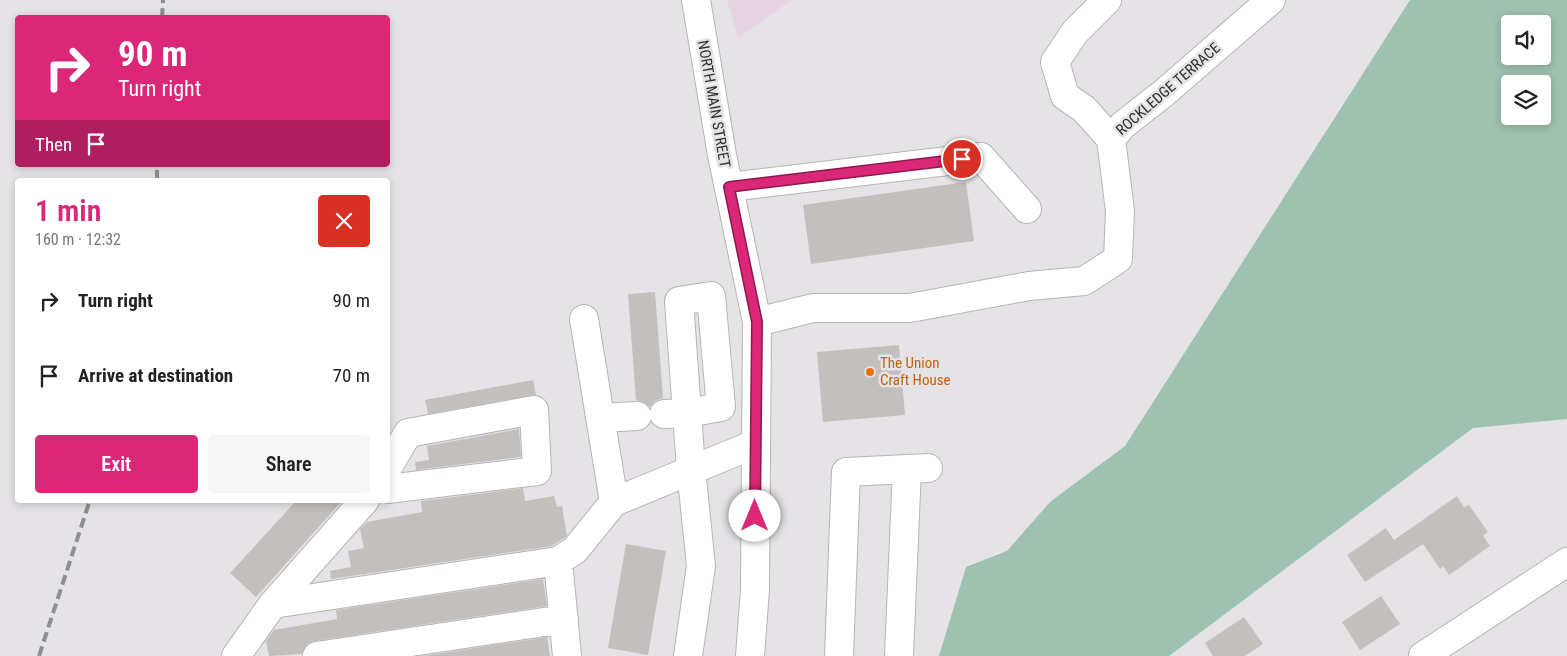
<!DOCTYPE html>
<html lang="en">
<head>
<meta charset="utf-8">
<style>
  :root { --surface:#fff; --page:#f6f6f6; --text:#222; --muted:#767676; --accent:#db2777 }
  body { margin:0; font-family:"Roboto Condensed",sans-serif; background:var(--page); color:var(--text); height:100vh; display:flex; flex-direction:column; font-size:19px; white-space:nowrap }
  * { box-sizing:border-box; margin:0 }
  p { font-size:16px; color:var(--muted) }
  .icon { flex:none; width:28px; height:28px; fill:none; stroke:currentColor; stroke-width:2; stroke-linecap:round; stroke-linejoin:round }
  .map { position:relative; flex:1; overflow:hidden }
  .panel { position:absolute; left:15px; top:178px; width:375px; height:325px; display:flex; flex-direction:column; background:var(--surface); border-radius:5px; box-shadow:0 2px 8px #0003 }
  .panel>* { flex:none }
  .top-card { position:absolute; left:15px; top:15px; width:375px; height:152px; border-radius:5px; box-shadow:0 2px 8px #0003; background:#db2777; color:#fff; overflow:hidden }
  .buttons { position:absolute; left:1501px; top:15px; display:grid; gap:10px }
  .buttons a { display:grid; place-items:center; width:50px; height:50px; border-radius:5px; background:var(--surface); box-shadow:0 2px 8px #0003; font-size:25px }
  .pin { position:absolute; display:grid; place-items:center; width:42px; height:42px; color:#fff; margin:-21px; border:2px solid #fff; border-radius:50%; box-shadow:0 1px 5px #0007 }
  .me { position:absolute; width:55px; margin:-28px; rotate:0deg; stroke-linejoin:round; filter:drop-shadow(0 0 4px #0008) }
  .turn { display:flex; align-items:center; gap:18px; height:105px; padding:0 20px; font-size:22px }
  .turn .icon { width:65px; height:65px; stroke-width:2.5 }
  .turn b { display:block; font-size:35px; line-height:42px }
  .then { display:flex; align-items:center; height:48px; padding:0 20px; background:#0003; gap:10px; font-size:19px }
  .round { display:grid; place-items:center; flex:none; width:52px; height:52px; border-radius:5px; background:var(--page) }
  .summary { display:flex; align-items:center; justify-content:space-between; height:85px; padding:0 20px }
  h1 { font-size:30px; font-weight:600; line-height:38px; color:var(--accent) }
  .cta { display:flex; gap:10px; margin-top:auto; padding:10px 20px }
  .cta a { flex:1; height:58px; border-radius:5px; background:var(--accent); color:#fff; font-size:20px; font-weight:600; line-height:58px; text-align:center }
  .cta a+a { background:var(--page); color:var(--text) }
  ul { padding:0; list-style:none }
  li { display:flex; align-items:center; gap:15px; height:75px; padding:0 20px }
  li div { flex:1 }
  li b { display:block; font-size:19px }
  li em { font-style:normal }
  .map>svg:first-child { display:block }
  .industrial { fill:#e7d3e2 }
  .green { fill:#9fc1af; fill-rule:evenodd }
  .building { fill:#c3bfbd }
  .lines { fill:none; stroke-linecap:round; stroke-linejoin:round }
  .minor-casing { stroke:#b7b4b8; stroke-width:30 }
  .major-casing { stroke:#b7b4b8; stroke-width:30 }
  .minor { stroke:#fff; stroke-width:28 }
  .major { stroke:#fff; stroke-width:28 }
  .rail { stroke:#8f8e90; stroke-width:4; stroke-dasharray:10 5; stroke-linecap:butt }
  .route-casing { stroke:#8e194d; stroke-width:12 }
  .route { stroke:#db2777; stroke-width:9 }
  .food-dot { fill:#e8710a; stroke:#e5e3e6; stroke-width:2 }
  .labels { text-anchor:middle; stroke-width:5; stroke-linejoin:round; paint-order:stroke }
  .street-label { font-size:15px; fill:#2f2e2f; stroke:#e5e3e6 }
  .food-label { font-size:15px; fill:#c56008; stroke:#e5e3e6; text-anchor:start }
</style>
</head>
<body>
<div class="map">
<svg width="1567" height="656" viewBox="0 0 1567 656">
  <rect width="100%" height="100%" fill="#e5e3e6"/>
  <!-- industrial -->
  <path class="industrial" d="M727,0h65l-54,38z"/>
  <!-- green -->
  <path class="green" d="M1410,0h157v419l-94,9 -304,228h-230l27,-89 41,-16 43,-49 75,-56zM1510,24h32v32h-32zM1510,84h32v32h-32z"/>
  <!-- building -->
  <path class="building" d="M966,182l8,59 -163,23 -8,-59z
    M655,292l8,106 -8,3 -5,6 -6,-5 -8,-2 -8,-106z
    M899,345l6,70 -82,7 -6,-70z
    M533,380l3,15 -108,19 -3,-14z
    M519,429l2,28 -105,13 -1,-8 14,-2 -2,-14z
    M523,488l2,13 29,-5 3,11 5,-1 5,30 -15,10 -221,33 -1,-8 21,-4 -3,-16 16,-3 -4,-19 7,-7 55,-10 -1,-11z
    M1457,496l7,11 5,-2 19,27 -5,4 7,10 -41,29 -6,-9 -3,3 -17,-25 -58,38 -18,-27 39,-27 8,12z
    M297,500h46l-87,97 -26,-24z
    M626,544l40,7 -18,104 -40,-7z
    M543,579l4,27 -232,35 -8,3 -5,10 -33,2 -3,-15 8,-11 63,-11 -1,-9z
    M1381,596l19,28 -40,26 -18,-28z
    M1244,617l19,27 -18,12h-32l-8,-13z
    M547,637l3,19h-128z"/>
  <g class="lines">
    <defs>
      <path id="minor" d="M1107,0l-32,32 -20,30 10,34 19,13 27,30
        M1111,139l12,-14 42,-33 106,-92
        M729,187l252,-30 46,52
        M584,319l30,183 141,-58
        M757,322l56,-14h97l119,-22 55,-5 34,-22 2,-48 -9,-72
        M664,414l23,-1 34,-6 -10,-111 -32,5 12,168 10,97 -13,90
        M600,418l37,-2
        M388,467l20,-34 126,-23 3,61 -149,18
        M558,561l9,95
        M273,604l285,-43 17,-11 39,-48
        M236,656l37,-52 92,-104
        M317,656l247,-37
        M839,656l7,-184 82,-4
        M899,656l8,-187
        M1423,656l144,-94"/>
      <path id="major" d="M696,0l26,155 35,167 -2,267 -5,67"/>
    </defs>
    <!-- minor casing -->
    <use href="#minor" class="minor-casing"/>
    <!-- major casing -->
    <use href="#major" class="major-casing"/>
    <!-- minor -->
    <use href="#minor" class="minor"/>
    <!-- major -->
    <use href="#major" class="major"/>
    <!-- rail -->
    <path class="rail" d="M162,18l1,-18
      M157,180v-15
      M39,656l51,-156"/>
  </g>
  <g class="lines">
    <defs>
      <path id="route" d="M755,516l2,-194 -28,-135 233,-28"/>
    </defs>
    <!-- route casing -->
    <use href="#route" class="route-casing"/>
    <!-- route -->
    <use href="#route" class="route"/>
  </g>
  <!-- markers -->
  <circle class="food-dot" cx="870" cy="372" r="5"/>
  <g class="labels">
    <!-- street labels -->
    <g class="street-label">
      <text transform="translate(1168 89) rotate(-41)" y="5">ROCKLEDGE TERRACE</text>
      <text transform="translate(714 104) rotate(80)" y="5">NORTH MAIN STREET</text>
    </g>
    <!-- food labels -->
    <g class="food-label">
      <text x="880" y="368">The Union<tspan x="880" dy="17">Craft House</tspan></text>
    </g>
  </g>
</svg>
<div class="buttons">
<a><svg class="icon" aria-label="sound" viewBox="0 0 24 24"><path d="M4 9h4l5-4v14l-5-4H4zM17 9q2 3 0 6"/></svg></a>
<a><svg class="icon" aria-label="layers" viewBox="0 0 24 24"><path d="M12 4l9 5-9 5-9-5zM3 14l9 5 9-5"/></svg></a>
</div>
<div class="pin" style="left:962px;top:159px;background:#d93025"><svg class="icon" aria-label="arrive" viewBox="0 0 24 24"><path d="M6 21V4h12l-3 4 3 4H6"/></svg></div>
<svg class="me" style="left:755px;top:516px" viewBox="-20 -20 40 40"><circle r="19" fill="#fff"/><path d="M0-13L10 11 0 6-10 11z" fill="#db2777"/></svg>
<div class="top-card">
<div class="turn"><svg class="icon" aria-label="right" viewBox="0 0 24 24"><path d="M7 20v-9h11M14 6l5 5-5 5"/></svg><div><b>90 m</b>Turn right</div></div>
<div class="then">Then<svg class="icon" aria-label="arrive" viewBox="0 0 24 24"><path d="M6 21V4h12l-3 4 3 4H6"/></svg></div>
</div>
<section class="panel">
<div class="summary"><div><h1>1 min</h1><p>160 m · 12:32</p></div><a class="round" style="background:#d93025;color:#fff"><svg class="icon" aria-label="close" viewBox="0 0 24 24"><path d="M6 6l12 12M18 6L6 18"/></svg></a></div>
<ul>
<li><svg class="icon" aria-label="right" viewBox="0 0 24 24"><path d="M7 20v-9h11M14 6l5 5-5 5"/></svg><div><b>Turn right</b></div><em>90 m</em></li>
<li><svg class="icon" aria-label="arrive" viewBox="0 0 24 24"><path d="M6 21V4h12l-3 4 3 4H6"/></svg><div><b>Arrive at destination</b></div><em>70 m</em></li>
</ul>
<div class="cta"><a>Exit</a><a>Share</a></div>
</section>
</div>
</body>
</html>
